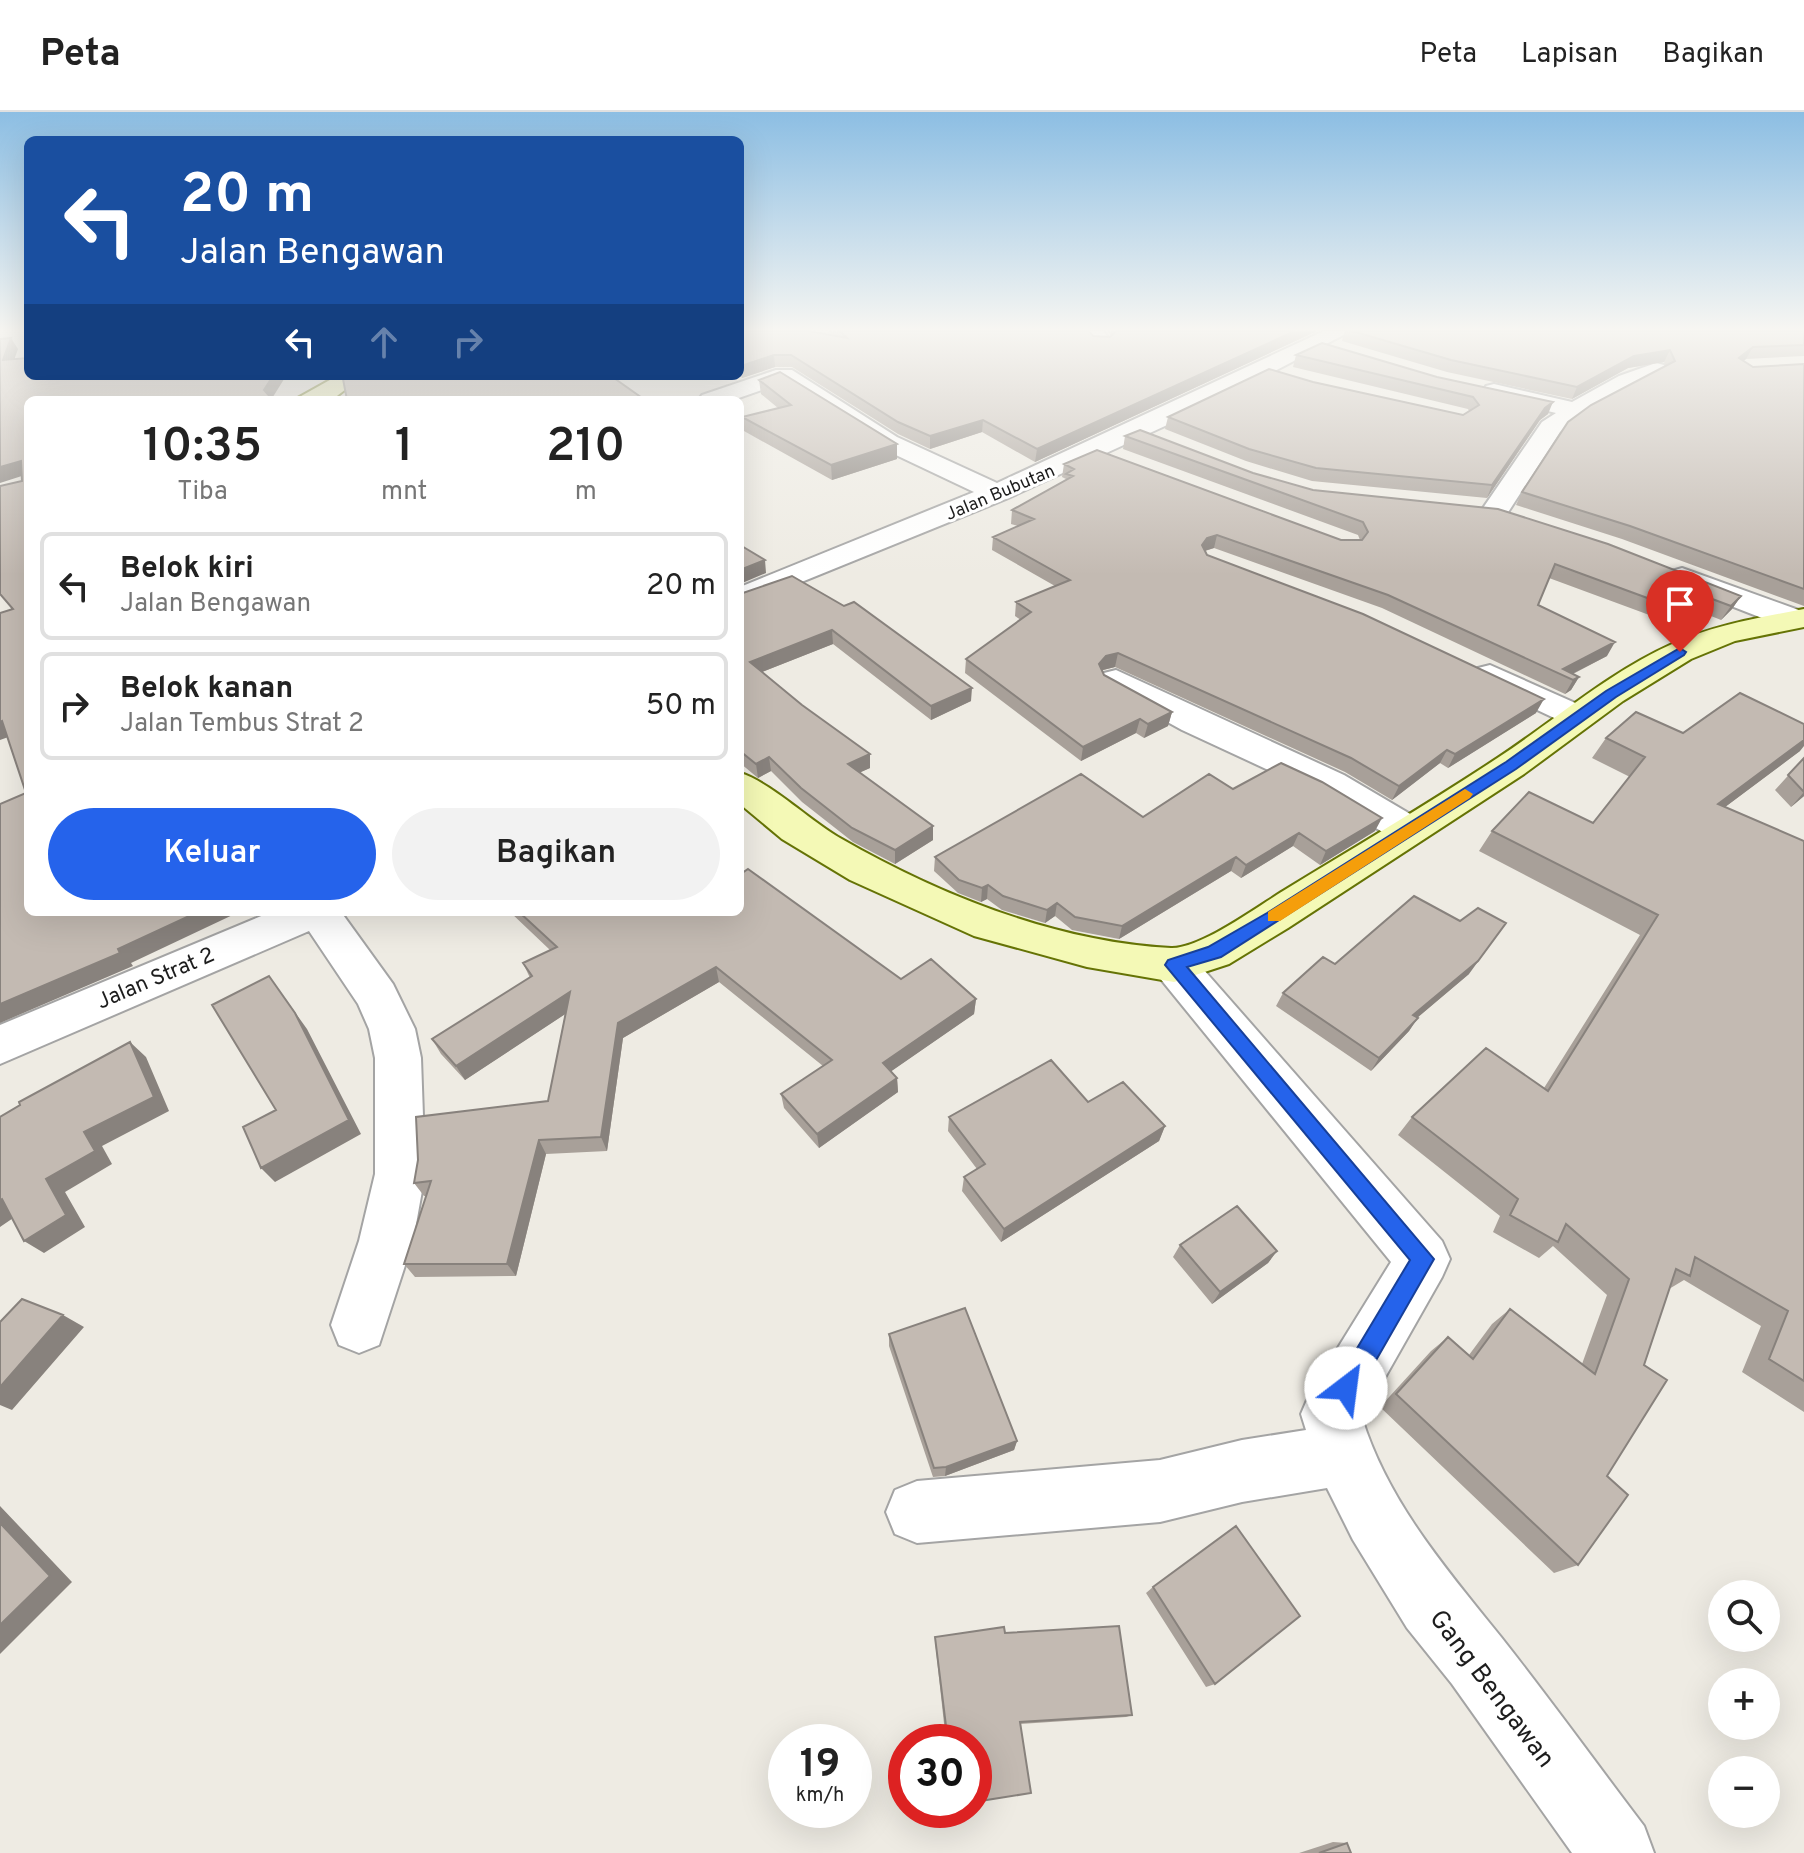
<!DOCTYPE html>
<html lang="id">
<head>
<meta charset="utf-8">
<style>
  :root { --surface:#fff; --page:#f2f2f2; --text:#222; --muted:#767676; --line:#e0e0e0; --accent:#2563eb }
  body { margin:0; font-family:Overpass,sans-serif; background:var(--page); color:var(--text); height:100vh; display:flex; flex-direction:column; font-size:30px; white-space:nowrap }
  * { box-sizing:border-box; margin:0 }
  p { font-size:26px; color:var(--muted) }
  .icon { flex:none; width:44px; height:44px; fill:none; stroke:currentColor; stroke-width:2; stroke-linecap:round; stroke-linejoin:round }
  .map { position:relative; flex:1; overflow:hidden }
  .panel { position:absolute; left:24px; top:284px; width:720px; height:520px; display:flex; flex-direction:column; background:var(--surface); border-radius:12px; box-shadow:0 8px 32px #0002 }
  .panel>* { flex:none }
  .top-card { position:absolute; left:24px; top:24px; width:720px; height:244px; border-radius:12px; box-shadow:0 8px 32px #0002; background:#1a4fa0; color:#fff; overflow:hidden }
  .buttons { position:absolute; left:1708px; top:1468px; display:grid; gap:16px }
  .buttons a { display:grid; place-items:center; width:72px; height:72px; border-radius:50%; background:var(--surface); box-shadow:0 8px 32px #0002; font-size:40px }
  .speed { position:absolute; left:768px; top:1612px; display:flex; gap:16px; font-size:40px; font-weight:700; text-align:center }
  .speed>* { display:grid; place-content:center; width:104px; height:104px; border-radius:50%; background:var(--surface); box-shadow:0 8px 32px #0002; line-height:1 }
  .speed small { font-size:20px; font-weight:400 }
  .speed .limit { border:12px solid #d22; background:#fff; color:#111 }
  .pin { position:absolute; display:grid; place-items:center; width:68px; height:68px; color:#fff; margin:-82px -34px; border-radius:50% 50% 50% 0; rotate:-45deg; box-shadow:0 0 8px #0007 }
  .pin .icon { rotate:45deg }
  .me { position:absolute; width:88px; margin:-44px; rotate:30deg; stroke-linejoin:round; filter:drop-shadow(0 0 6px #0008) }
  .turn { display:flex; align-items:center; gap:28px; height:168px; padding:0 24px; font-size:36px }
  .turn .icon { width:104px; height:104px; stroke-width:2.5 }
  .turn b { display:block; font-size:56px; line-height:68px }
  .lanes { display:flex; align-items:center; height:76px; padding:0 24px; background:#0003; justify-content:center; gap:40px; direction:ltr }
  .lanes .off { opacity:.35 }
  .eta { display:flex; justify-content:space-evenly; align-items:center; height:136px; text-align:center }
  .eta b { font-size:48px; font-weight:600; line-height:56px }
  .cta { display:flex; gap:16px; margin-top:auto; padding:16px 24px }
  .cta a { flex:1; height:92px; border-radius:48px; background:var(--accent); color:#fff; font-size:32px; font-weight:600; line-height:92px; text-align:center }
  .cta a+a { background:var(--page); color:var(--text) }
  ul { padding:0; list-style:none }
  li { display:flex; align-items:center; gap:24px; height:108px; margin:0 16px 12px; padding:0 8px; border:4px solid var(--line); border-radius:12px }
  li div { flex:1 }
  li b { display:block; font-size:30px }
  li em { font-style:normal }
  header { display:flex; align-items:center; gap:48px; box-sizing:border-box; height:112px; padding:0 40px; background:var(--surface); border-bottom:2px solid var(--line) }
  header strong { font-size:38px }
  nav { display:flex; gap:44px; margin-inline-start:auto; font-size:28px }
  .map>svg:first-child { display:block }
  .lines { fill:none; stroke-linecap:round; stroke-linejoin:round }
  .street-casing { stroke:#a4a4a4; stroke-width:4 }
  .secondary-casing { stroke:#657305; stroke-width:4 }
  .street { fill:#fff; fill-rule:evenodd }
  .secondary { fill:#f4f9b6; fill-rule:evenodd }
  .wall { fill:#a8a099 }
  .shaded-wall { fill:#88827d }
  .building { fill:#c3bab2; stroke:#88827d; stroke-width:2 }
  .route { fill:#2563eb; stroke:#184099; stroke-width:2 }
  .slow { fill:#f59e0b }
  .labels { text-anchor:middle; stroke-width:6; stroke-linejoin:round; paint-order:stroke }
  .far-street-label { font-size:18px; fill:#1d1d1d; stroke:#fff }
  .street-label { font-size:22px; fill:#1d1d1d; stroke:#fff }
  .near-street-label { font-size:26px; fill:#1d1d1d; stroke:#fff }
</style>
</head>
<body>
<header>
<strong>Peta</strong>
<nav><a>Peta</a><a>Lapisan</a><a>Bagikan</a></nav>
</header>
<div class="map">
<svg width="1804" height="1741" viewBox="0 0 1804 1741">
  <rect width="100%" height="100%" fill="#eeebe3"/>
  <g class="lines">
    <defs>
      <path id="street" d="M1081,219h22l9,11 -4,4h-14z
        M1324,219h27l-149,78 -196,90 -266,108v-20l234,-95 -95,-45 -97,-64 -49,17h-35l4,-5 74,-25h16l105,67 100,46z
        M1656,251l8,2 3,5 -84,45 -23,17 -55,85h-20l-4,-6 61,-89 14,-9 -70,-17 -3,-5 3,-5 8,-2 78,18 47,-26z
        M1682,456l122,44v15h-19l-113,-44 -5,-6 5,-6z
        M1490,553l101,45 5,7 -5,7 -12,4 -12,-4 -89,-42 -5,-7 5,-7z
        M1116,558l228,105 78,46 5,9 -5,9 -14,4 -14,-4 -76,-46 -136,-63 -78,-43 -5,-7 5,-7z
        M271,800h70l52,72 22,45 6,29 4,116 -12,67 -34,104 -20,8 -20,-8 -8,-20 28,-84 16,-67v-116l-6,-29 -11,-25 -49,-73 -309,133v-39z
        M1174,836l15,5 253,288 8,18 -8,18 -80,141c26,84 85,152 139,219 49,62 95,126 143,189l10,27h-82l-120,-169 -45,-56 -54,-88 -26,-52 -85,14 -82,20 -243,21 -22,-9 -9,-22 9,-22 22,-9 243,-21 82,-20 64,-10 -5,-16 9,-21 81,-131 -232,-285 -7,-12 7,-12z"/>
      <path id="secondary" d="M337,264h26l-30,23 -39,1z
        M1804,497v18l-69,14 -44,18 -68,42 -99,73 -236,154 -59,36 -55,18 -87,-15 -113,-31 -124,-56 -68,-41 -42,-35v-31c27,7 72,49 100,65 99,57 216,104 331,110 29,1 86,-41 112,-57 72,-44 145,-87 216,-134 56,-37 109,-84 171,-112 43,-20 88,-27 134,-36z"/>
    </defs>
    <!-- street casing -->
    <use href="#street" class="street-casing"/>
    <!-- secondary casing -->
    <use href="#secondary" class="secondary-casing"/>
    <!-- street -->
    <use href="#street" class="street"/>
    <!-- secondary -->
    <use href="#secondary" class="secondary"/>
  </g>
  <!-- wall -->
  <path class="wall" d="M740,219l92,4 -4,-4h261l4,5 17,1 1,-1 -4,-5h210l-282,131 -53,-30 -52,17 -32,-15 -106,-67h-17l-33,11 -2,-2z
    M1345,219h459v25l-58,3 -3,2 10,6 51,-3v242l-182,-67 -106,-34 6,-13 144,-126 -2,-4 -36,6 -56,31 -125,-27 -105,-31z
    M1296,243l252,59 -8,6 -53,78 -175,-17 -66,-20 -81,-32 3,-12 145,-35 150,33 6,-4 -1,-2 -175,-42z
    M759,268l138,64v15l-65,21 -88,-49 -2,-14 36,-9 -17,-14z
    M1125,324l188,54 428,106 -9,13 -11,11 -50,-20 -19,16 -103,-38 -11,27 69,51 -34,18 6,3 -8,13 -6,4 -183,-86 -168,-60 -9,3 2,4 329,158 -88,55 -8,-5 -48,37 -47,-28 -230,-105 -12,3 -1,1 2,4 68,37 -4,14 -24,12 -8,-5 -55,28 -116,-88 1,-14 55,-39 -6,-4 1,-14 39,-16 -63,-36 1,-13 25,-11 -7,-2 1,-14 54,-29v-2l-4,-2 2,-13 277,76h19l-2,-5 -235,-86z
    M792,464l179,125 -40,19 -98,-76 -71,28 40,33 68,49v14l-10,4 73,68 -38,24 -42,-22 -51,-40 -31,-31 -13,7 -18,-15v-169z
    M1683,621l117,18 -75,56 79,34v571l-62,-40 19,-46 -77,-46 -15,9 -91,276 -24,8 -174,-166 51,-56 17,-14 21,18 23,-31 18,-15 72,55 25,-69 -54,-49 -14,12 -46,-26 7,-16 -102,-81 14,-18 132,-29 96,-153 -161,-84 13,-20 101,-8 37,-46 -38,-19 14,-20z
    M1804,646v38l-13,11 -16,-17z
    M1233,677l142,42 -55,34 -27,-19 -52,32 -10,-7 -112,68 -47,-9 -17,-14 -10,7 -43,-13 -15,-11 -6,3 -23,-9 -24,-22 1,-14 208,-40z
    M510,800h230l161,67 75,20 -2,15 -83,57 6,7 1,14 -79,56 -35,-40 -3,-14 42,-28 -104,-84 -96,56 -16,113 -61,3 -30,122 -101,1 -11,-13 22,-68h-2l-10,-13 134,-82 17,-87 -100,66 -24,-26 -9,-15 98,-61 -7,-15 27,-13z
    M1335,852l134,10 -52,44 -8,13 -38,40 -95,-65 7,-13z
    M1088,990l77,24 -6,15 -158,101 -39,-51 2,-14 13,-8 -29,-38 1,-14z
    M1180,1133l97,6 -9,12 -56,41 -39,-47z
    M889,1222l128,107 -3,9 -69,26 -12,1 -44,-131z
    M1153,1475l62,97 -9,3 -60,-94z
    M1005,1521l127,82 -6,2 -106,7 -46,18h-28l-11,-101v-4z
    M1333,1730l14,1 4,10h-52z"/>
  <!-- shaded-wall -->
  <path class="shaded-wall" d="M1295,219h22l-282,131 2,-13z
    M11,226l7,11 -8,23 -7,-12z
    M1753,235l-7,12 -14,11 7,-12z
    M1670,238l-6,12 -36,6 -56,31 5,-12 57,-31z
    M774,243l1,12 -33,11 -1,-12z
    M273,264h13l-15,24 -7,-10z
    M1553,290l-5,12 -8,6 -53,78 5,-13 53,-77z
    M983,308l-1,12 -52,17v-13z
    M897,332v15l-65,21 -1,-15z
    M21,349l7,13 -28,9v-16z
    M1217,423l-3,13 -10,3 -2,-6 5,-7z
    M765,448l1,13 -26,11v-14z
    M1680,475l-9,13 -19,16 9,-13z
    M1741,484l-9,13 -11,11 10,-14z
    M832,518l1,14 -81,32 -2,-14z
    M1615,530l-8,14 -41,21 -3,-8z
    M1118,541l-3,14 -12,3 -6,8 2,-14 7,-8z
    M1579,565l-8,13 -6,4 8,-14z
    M972,576l-1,13 -40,19v-14z
    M1544,587l-8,14 -88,55 7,-14z
    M1172,600l-4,14 -24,12 4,-14z
    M1140,607l-4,14 -55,28 2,-14z
    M2,609l12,14 -14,5v-18z
    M1804,628v6l-4,5 -99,74 17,-21z
    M1447,638l-7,13 -48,37 7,-14z
    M870,642v14l-22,10v-14z
    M769,645l2,14 -13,7 -2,-14z
    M1804,680v4l-13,11z
    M1382,706l-7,13 -55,34 6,-14z
    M933,714v14l-38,24v-14z
    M1299,721l-6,13 -52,32 5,-13z
    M1236,745l-5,14 -112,68 3,-13z
    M988,773l-1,14 -6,3 1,-14z
    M1057,791l-2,13 -10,7 2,-13z
    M198,800h41l-108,51 2,3 -133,57v-19z
    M1506,811l-37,51 -64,54 8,-13z
    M716,855l3,15 -96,56 -16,113 -6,-14 17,-114z
    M269,864l38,53 54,105 -86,48 -14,-14 88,-48z
    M570,880l6,15 -111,73 -9,-14z
    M976,887l-2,15 -91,63v-14z
    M1418,906l-9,13 -38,40 8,-13z
    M130,930l16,15 23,54 -67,35 10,18 -47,28 20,35 -41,26 -20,-12 22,-62 38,-47z
    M897,966l1,14 -79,56 -2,-14z
    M1165,1014l-6,15 -158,101 3,-13z
    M539,1028l7,14 -30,122 -9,-12z
    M2,1087l20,13 -22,15v-27z
    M1277,1139l-9,12 -56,41 8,-12z
    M63,1203l21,12 -72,83 -12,-5v-18z
    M1017,1329l-3,9 -69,26 1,-9z
    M0,1394l72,76 -72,72z"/>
  <!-- building -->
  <path class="building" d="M740,219h69l38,7 -7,-7h249l4,5 17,1 6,-6h179l-258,118 -54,-29 -53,16 -32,-14 -107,-67h-17l-33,11z
    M1352,219h452v14l-51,2 -14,11 14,9 51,-3v225l-174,-63 -108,-34 46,-70 23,-17 84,-44 -5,-11 -36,6 -57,31 -126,-27z
    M11,226l-8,22 25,-2v18h245l-9,14 9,10h-245v512h170l-80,37 2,4 -120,51v-200l26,-11 -24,-72 -2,1v-109l13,-4 -13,-15v-108l22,-5 -1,-20 -21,6v-128z
    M1322,231l115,34 116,25 -8,6 -53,77 -176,-17 -67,-19 -81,-32 101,-48 44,13 150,33 16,-10 -6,-8 -177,-42z
    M780,260l117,72 -66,21 -89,-48 49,-12 -32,-25z
    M347,264h264l34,24h-298l-4,-21z
    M1140,318l113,43 60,17 185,19 110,35 133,52 -10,10 -51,-19 -19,16 -106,-39 -17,41 77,37 -52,27 16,8 -6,3 -185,-85 -171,-60 -10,3 -5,7 5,10 156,59 181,85 -89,55 -8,-4 -48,36 -48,-28 -233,-105 -12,3 -7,8 5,11 68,37 -24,12 -8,-5 -57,28 -117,-88 65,-47 -15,-10 54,-22 -77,-43 41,-18 -22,-9 61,-34 -7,-2 8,-5 -10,-5 33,-14 244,90h21l6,-8 -5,-10 -238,-86z
    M740,433l25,15 -25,10z
    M792,464l52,30 10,-4 118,86 -41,18 -99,-76 -82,32 52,43 68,49 -22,10 85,62 -38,24 -43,-22 -51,-40 -32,-31 -13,7 -16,-13v-157z
    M1740,581l64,31v16l-86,64 86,37v540l-35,-22 19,-48 -93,-54 -5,19 -14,-7 -32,96 23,15 -60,96 21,19 -50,70 -182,-171 52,-57 25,22 37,-50 85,65 34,-95 -63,-55 -8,18 -48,-27 8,-16 -106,-82 74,-69 62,43 110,-176 -166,-84 37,-39 64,31 52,-66 -39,-19 30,-26 47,21z
    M1804,646v34l-16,-17z
    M1281,651l41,19 60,36 -56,33 -27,-18 -53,32 -10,-8 -114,69 -47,-9 -18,-14 -10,7 -44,-14 -15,-11 -6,3 -23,-8 -24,-23 146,-83 62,43 66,-43 24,15z
    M748,757l153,110 30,-20 45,40 -93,64 14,15 -80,56 -36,-40 51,-34 -116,-93 -98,56 -17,114 -62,3 -32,124h-103l27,-83 -17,2 4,-23 -2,-43 132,-16 22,-109 -114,74 -24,-27 100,-63 -9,-13 34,-16 -38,-35h221v-40l2,1z
    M1414,784l46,25 18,-13 28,15 -28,38 -65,54 5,3 -39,40 -96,-65 40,-36 12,7z
    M269,864l26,37 54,107 -88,48 -18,-41 33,-17 -64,-105z
    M130,930l24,55 -70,35 11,19 -49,28 20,36 -42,26 -22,-42 -2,1v-83l20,-12 -1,-3z
    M1051,948l37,42 35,-20 42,44 -161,103 -40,-52 21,-13 -36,-47z
    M1237,1094l40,45 -57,41 -40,-47z
    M22,1187l41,16 -63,72v-65z
    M965,1196l52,133 -71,26 -12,1 -45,-134z
    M0,1411l50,53 -50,49z
    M1236,1414l64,90 -85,68 -62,-97z
    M1119,1514l13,89 -112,7 11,71 -57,9v-60h-26l-13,-105 69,-10 1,6z
    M1347,1731l4,10h-32z"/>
  <!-- sky -->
  <linearGradient id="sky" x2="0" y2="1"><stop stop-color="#8cbee3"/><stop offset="0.47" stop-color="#f7f6f2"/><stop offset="1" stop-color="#f7f6f2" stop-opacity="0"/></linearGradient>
  <rect width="1804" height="463" fill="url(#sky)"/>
  <!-- route -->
  <path class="route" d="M1680,536l6,4 -2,3 -68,42 -100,72 -295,188 -34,10 247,292 -79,138 -9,3 -8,-3 -4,-9 4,-8 72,-120 -245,-295 3,-5 40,-13 59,-34 239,-151 100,-71z"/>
  <!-- slow -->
  <path class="slow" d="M1465,677l8,5 -3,4 -190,123h-12v-9z"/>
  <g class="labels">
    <!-- far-street labels -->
    <g class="far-street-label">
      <text transform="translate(1000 380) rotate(-23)" y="6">Jalan Bubutan</text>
    </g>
    <!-- street labels -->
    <g class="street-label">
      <text transform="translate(155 865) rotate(-23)" y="8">Jalan Strat 2</text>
    </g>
    <!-- near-street labels -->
    <g class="near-street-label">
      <text transform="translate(1493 1576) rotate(53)" y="9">Gang Bengawan</text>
    </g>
  </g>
</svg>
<div class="buttons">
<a><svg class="icon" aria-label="search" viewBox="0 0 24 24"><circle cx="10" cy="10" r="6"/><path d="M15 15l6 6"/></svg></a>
<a>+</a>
<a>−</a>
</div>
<div class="speed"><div>19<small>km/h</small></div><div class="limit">30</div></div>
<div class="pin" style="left:1680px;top:540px;background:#d93025"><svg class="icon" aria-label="arrive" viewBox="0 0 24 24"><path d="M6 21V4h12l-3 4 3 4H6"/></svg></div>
<svg class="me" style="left:1346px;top:1276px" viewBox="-20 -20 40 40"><circle r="19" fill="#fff"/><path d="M0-13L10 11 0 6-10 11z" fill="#2563eb"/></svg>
<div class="top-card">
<div class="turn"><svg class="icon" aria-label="left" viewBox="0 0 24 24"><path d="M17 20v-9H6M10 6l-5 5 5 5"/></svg><div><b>20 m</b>Jalan Bengawan</div></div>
<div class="lanes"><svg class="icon" aria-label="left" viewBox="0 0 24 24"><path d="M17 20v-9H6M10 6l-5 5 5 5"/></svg><svg class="icon off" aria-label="ahead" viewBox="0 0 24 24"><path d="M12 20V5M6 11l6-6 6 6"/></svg><svg class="icon off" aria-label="right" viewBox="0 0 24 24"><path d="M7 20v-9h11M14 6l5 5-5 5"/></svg></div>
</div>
<section class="panel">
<div class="eta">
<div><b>10:35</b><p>Tiba</p></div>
<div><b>1</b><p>mnt</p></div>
<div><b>210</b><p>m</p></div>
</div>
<ul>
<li><svg class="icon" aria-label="left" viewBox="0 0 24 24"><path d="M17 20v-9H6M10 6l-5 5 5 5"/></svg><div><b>Belok kiri</b><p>Jalan Bengawan</p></div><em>20 m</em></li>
<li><svg class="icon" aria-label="right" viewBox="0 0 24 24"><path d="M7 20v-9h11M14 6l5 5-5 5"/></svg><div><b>Belok kanan</b><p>Jalan Tembus Strat 2</p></div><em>50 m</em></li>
</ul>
<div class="cta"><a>Keluar</a><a>Bagikan</a></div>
</section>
</div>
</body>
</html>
